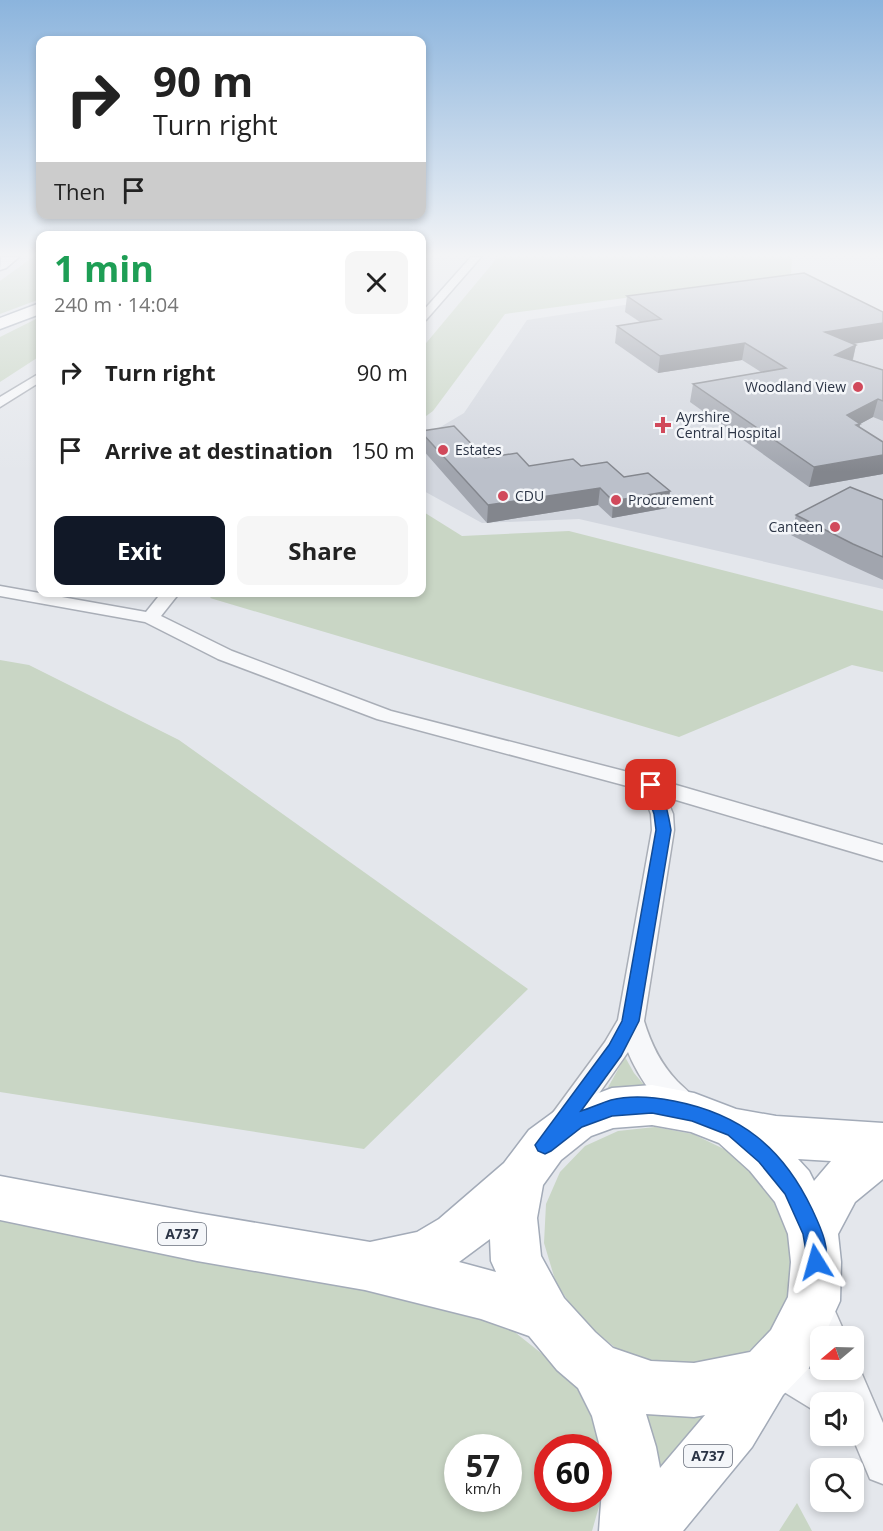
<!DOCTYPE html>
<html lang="en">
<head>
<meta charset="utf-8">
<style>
  :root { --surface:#fff; --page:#f6f6f6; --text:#222; --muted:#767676; --accent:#111827 }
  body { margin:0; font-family:"Open Sans",sans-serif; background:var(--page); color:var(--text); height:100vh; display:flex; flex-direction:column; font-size:22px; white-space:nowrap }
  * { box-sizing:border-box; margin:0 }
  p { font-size:20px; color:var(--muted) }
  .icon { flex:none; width:33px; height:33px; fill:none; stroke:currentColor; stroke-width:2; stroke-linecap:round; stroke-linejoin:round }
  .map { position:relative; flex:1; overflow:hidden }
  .side { position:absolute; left:36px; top:231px; width:390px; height:366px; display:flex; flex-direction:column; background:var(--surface); border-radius:12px; box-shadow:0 3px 9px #0003 }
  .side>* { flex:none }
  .top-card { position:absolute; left:36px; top:36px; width:390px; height:183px; border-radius:12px; box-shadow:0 3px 9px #0003; background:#fff; color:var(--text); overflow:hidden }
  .needle { width:39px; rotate:251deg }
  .fabs { position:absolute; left:810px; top:1326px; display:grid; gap:12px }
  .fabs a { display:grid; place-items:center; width:54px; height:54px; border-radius:12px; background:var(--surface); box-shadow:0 3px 9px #0003; font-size:30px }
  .speed { position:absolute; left:444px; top:1434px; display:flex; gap:12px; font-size:30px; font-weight:700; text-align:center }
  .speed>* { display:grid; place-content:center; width:78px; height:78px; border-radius:50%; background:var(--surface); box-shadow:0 3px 9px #0003; line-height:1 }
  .speed small { font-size:15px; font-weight:400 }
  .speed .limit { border:9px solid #d22; background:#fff; color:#111 }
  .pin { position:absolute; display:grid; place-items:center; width:51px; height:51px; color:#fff; margin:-26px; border-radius:12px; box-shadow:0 3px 9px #0006 }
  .me { position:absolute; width:66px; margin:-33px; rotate:352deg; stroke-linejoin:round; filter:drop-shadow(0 0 4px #0008) }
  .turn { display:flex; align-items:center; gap:21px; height:126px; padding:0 18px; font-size:27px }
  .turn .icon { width:78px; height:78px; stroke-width:2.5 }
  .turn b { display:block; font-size:42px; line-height:51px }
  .then { display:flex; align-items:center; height:57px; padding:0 18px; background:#0003; gap:12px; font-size:22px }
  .round { display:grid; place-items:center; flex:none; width:63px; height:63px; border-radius:12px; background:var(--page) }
  .head { display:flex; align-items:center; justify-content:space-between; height:102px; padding:0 18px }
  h1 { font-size:36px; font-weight:700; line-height:45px; color:#1e9e55 }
  .button { display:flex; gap:12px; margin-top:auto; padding:12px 18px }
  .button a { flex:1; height:69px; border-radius:12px; background:var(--accent); color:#fff; font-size:24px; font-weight:700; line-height:69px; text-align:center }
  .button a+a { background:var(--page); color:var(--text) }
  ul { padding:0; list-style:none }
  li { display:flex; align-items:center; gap:18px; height:78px; padding:0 18px }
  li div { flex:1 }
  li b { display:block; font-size:22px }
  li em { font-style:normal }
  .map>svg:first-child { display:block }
  .built { fill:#d2d6de }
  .green { fill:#c9d6c5; fill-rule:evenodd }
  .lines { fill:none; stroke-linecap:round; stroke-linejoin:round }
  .minor-casing { stroke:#a9aeb7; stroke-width:3 }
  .primary-casing { stroke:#a3abb8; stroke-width:3 }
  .trunk-casing { stroke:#8b94a3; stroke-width:3 }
  .minor { fill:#f7f8fa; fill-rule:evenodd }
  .primary { fill:#fff; fill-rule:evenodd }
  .trunk { fill:#fff; fill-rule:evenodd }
  .wall { fill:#a1a5ae }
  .shaded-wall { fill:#83868d }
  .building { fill:#bbc0ca; stroke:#83868d; stroke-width:1.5 }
  .route { fill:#1a73e8; stroke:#114b97; stroke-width:1.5 }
  .poi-dot { fill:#d1495b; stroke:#f4f6f9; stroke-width:2 }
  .labels { text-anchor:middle; stroke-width:5; stroke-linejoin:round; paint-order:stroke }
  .far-poi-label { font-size:14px; fill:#2b3445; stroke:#f4f6f9; text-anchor:start }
  .shield { fill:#f4f6f9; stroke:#676e7b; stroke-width:1.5 }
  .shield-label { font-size:14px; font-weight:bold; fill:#2b3445 }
</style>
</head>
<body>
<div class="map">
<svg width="883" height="1531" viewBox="0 0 883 1531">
  <rect width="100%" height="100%" fill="#e4e7ec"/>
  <!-- built -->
  <path class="built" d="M794,279l89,46v264l-304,-70 -97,4 -60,-33v-52l42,-25 63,-93z"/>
  <!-- green -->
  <path class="green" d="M33,257h7v42l-40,15v-33z
    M498,257h294l-1,19 -286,38 -72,97 -11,8v-71z
    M40,317v39l-40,26v-45z
    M422,511l40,25 107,-5 314,80v61l-31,-7 -173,72 -469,-139 5,-6h207z
    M0,660l29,5 150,75 349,249 -164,160 -364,-57z
    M625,1057l9,16 17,20 -49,5z
    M655,1127l38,7 37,18 31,28 23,34 10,40 -2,39 -17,35 -30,26 -40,14 -45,-2 -43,-17 -36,-29 -25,-37 -12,-40 2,-39 14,-32 25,-26 33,-15z
    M0,1217l357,68 145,37 73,58 15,29 14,33 4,33 -16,56h-592zM458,1448h50v50h-50zM548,1448h50v50h-50z
    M629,1394l104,10 -80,95z
    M797,1503l15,28h-33z"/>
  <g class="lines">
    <defs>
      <path id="minor" d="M471,257h10l-55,63 -4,1v-9z
        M40,373v9l-40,25v-10z
        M0,586l146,26 16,-20h18l-19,24 71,35 159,60 268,69 224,65v16l-217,-64 7,17 1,16 -30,191c7,23 16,42 33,60 8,8 17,14 22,25l-4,9c-3,1 -6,3 -9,3 -22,2 -51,-48 -58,-66l-56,80 -10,4 -10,-4 -4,-9 4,-9 53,-72 13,-22 34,-190 -1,-16 -9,-24 -265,-71 -159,-60 -73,-37 -145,-26z
        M815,1289l12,4 19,43h-26v13l-3,-1 -18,-43 4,-12z
        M773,1349l57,31 -4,-10h28l1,-12 28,65v61l-13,-5 -18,-43 2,-34h-34v12l-59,-36 -5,-12 5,-12z"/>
      <path id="primary" d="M40,303v11l-40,15v-11z
        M652,1085l42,8 42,16 40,7 107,7v56l-28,23 -17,32 3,28 -1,39 -16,35h-4v8l-11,24 -26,27 -31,52 -69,84h-84l4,-56 -3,-28 -8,-31 -14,-28 -21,-18 -28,-34 -48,-17 -116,-29 -168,-29 -197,-41v-44l197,37 173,29 47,-10 22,-13 65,-56 25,-33 30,-22 53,-20zM652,1125l39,7 28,11 31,28 25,31 13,32 3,28 -3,35 -17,33 -21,22 -56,11 -43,-2 -38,-13 -18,-16 -31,-34 -23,-42 -4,-38 6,-33 18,-25 30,-24 22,-8zM798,1159l33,2 -17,20 -5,-10zM490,1239l1,22 5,11 -37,-10zM646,1414l48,3 11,-2 -45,53 -4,-21z"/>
      <path id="trunk" d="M19,257l-13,11 -6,2 1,-13z"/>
    </defs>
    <!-- minor casing -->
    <use href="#minor" class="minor-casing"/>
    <!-- primary casing -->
    <use href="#primary" class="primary-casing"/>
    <!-- trunk casing -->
    <use href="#trunk" class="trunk-casing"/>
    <!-- minor -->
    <use href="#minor" class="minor"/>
    <!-- primary -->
    <use href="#primary" class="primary"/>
    <!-- trunk -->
    <use href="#trunk" class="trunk"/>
  </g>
  <!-- wall -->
  <path class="wall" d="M627,296l256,16v27l-30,5 3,1 -3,15 30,10v51l-10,-4 -13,7 -1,3 24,15v32l-74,13 -119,-85 3,-18 68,-12 -19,-12 -84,13 -43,-30 2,-17 23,-4 -15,-10z
    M422,431l63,27 44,8h52l43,11 46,14 -3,17 -55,10 -14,-13 -111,18 -65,-74z
    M883,500v80l-35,-16 -57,-29 5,-20z"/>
  <!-- shaded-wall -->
  <path class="shaded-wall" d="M883,323v16l-62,10 4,-17z
    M745,343l-3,17 -84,13 2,-17z
    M856,345l-4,17 -17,-7z
    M878,399l-5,18 -13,7 -4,19 -9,-28z
    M883,455v19l-74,13 5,-20z
    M600,488l-2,17 -111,18 1,-18z
    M670,491l-3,17 -55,10 1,-17z"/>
  <!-- building -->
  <path class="building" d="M804,273l79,39v11l-58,9 31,13 -21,10 48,15v31l-5,-2 -31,16 13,9 -4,1 27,17v13l-69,12 -121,-83 93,-16 -41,-25 -85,13 -43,-30 44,-7 -34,-23z
    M454,426l31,32 32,-5 12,13 44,-7 8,7 26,-4 17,15 24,-4 22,18 -57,10 -13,-13 -112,17 -66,-72v-2z
    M850,487l33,13v57l-30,-13 -57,-29z"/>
  <!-- sky -->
  <linearGradient id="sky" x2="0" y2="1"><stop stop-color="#8bb4dd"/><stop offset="0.54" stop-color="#f3f4f6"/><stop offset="1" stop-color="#f3f4f6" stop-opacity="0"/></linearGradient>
  <rect width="883" height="472" fill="url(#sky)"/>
  <!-- route -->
  <path class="route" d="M651,780c12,3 18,38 20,50l-32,191 -18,35 -40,55c10,-3 20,-8 30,-11 20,-5 43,-3 63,1 67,13 109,47 138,108 8,17 20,41 12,60l-8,3 -7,-3 -6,-35 -18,-40 -26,-32 -31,-27 -36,-14 -40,-8 -40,3 -30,11 -31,24 -6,3 -7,-3 -3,-6 74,-100 13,-24 34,-191 -2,-16 -10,-29z"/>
  <!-- markers -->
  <g class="poi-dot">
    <circle cx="858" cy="387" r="6"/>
    <path d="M660 416h6v6h6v6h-6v6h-6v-6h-6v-6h6z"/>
    <circle cx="443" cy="450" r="6"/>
    <circle cx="503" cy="496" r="6"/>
    <circle cx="616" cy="500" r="6"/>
    <circle cx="835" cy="527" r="6"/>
  </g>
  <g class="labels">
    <!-- far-poi labels -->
    <g class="far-poi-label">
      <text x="846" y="392" text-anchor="end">Woodland View</text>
      <text x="676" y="422">Ayrshire<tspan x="676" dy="16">Central Hospital</tspan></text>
      <text x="455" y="455">Estates</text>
      <text x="515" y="501">CDU</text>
      <text x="628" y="505">Procurement</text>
      <text x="823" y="532" text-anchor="end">Canteen</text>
    </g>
    <!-- shield labels -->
    <g class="shield">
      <rect x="158" y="1223" width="48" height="22" rx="4.5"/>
      <rect x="684" y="1445" width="48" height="22" rx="4.5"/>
    </g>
    <g class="shield-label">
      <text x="182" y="1239">A737</text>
      <text x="708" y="1461">A737</text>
    </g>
  </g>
</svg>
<div class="fabs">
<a><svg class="needle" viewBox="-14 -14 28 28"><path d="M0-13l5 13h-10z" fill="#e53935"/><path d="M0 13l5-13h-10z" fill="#767676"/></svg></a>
<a><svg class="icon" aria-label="sound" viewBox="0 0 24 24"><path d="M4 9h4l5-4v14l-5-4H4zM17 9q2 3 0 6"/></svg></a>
<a><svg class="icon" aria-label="search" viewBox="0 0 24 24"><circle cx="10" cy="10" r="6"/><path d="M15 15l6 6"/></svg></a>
</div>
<div class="speed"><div>57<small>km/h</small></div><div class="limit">60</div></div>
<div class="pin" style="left:651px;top:785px;background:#d93025"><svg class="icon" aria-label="arrive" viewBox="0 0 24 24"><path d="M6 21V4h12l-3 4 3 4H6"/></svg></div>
<svg class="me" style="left:816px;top:1262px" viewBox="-20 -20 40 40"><path d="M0-17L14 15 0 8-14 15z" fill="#1a73e8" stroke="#fff" stroke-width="4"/></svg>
<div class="top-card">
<div class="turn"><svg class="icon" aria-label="right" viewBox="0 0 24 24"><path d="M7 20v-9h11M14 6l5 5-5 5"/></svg><div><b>90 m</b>Turn right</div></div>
<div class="then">Then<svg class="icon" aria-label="arrive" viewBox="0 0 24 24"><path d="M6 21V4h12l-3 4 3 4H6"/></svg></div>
</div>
<section class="side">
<div class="head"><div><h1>1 min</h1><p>240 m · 14:04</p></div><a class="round"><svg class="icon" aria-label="close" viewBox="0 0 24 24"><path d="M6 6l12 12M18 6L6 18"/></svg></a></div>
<ul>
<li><svg class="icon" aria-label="right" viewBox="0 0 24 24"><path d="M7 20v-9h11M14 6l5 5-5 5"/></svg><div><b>Turn right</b></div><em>90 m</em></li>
<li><svg class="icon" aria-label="arrive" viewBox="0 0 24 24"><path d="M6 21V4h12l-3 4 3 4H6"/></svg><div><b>Arrive at destination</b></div><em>150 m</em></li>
</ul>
<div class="button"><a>Exit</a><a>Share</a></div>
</section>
</div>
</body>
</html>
